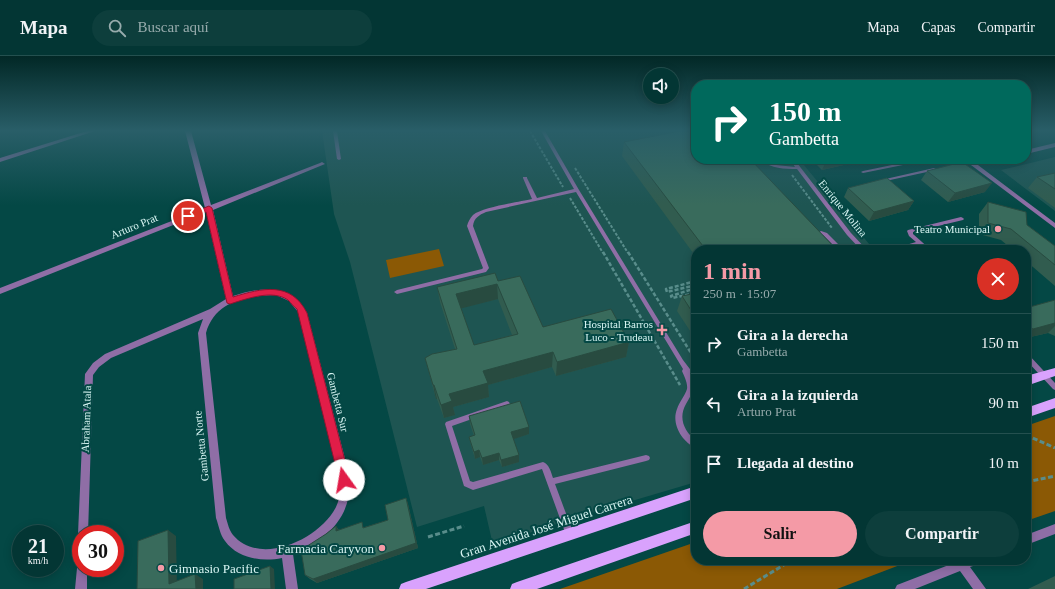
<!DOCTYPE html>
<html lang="es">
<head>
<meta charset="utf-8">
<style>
  :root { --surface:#033634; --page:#0d3e3c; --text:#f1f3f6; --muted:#97abac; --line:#24504f; --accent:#f49aa6 }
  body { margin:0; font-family:"Times New Roman",serif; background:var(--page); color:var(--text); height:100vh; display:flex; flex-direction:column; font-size:15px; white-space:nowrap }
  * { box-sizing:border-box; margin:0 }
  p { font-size:13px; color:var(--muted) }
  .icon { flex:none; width:22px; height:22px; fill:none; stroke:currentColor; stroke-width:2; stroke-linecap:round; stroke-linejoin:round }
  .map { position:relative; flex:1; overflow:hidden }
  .details { position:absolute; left:691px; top:189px; width:340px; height:320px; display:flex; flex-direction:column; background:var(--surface); border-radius:16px; box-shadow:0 2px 10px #0003,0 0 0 1px var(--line) }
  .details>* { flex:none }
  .hud { position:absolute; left:691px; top:24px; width:340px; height:84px; border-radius:16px; box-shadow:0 2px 10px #0003,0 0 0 1px var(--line); background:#00695c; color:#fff; overflow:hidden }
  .buttons { position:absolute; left:643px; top:12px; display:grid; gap:8px }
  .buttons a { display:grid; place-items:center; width:36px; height:36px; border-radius:50%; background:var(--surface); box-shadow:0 2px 10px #0003,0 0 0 1px var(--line); font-size:20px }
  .speed { position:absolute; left:12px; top:469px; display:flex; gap:8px; font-size:20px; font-weight:700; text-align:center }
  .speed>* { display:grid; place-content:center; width:52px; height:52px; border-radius:50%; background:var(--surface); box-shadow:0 2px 10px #0003,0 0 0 1px var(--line); line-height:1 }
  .speed small { font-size:10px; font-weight:400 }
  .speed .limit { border:6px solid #d22; background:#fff; color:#111 }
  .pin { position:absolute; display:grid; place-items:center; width:34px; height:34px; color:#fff; margin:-17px; border:2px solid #fff; border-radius:50%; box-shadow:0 1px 4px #0007 }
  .me { position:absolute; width:44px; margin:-22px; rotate:347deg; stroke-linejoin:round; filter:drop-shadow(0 0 3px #0008) }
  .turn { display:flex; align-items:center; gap:14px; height:84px; padding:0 12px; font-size:18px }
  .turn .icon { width:52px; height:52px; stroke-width:2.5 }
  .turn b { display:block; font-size:28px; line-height:34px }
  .round { display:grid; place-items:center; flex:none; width:42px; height:42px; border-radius:21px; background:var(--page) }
  .headline { display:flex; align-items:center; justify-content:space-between; height:68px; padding:0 12px }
  h1 { font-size:24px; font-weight:700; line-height:30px; color:var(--accent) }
  .primary-button { display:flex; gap:8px; margin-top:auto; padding:8px 12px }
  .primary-button a { flex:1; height:46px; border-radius:24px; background:var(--accent); color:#111; font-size:16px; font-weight:700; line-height:46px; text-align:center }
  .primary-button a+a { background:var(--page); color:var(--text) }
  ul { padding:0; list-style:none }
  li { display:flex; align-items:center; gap:12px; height:60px; padding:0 12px; border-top:1px solid var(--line) }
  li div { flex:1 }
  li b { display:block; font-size:15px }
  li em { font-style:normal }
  header { display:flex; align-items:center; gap:24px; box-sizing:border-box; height:56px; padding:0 20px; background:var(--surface); border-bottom:1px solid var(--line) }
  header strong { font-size:19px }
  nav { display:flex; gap:22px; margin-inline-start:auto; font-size:14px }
  .search { width:280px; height:36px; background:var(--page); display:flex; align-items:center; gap:10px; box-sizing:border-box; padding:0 14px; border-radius:22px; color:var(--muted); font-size:15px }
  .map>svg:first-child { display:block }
  .built { fill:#1e5552 }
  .green { fill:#8b5905 }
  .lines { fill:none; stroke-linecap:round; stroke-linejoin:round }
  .path-far2 { stroke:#598d8b; stroke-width:2; stroke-dasharray:3 1.5; stroke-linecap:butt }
  .path-far1 { stroke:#598d8b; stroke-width:2.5; stroke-dasharray:4 2; stroke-linecap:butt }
  .path { stroke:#598d8b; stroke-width:3; stroke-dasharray:5 2.5; stroke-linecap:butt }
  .service { fill:#8f6ea6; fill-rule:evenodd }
  .minor { fill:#8f6ea6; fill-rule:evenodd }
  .tertiary { fill:#8f6ea6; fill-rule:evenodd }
  .primary { fill:#d9a2fd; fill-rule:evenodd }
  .wall { fill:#315c4f; fill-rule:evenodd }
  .shaded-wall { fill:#284b40 }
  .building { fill:#396b5c; stroke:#284b40; fill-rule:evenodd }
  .route { fill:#e11d48; stroke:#92132f }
  .poi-dot { fill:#f49aa6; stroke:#044845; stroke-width:1.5 }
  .labels { text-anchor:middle; stroke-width:4; stroke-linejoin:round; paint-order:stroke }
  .street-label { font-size:11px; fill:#d8f5f3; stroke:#044845 }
  .poi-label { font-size:11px; fill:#d8f5f3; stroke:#044845; text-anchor:end }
  .near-street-label { font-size:13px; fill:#d8f5f3; stroke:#044845 }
  .near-poi-label { font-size:13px; fill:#d8f5f3; stroke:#044845; text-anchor:end }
</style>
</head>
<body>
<header>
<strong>Mapa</strong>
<div class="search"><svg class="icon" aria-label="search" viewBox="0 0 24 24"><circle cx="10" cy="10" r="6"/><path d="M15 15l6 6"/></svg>Buscar aquí</div>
<nav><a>Mapa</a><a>Capas</a><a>Compartir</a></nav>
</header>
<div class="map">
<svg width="1055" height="533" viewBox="0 0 1055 533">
  <rect width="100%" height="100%" fill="#044845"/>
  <!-- built -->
  <path class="built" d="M322,75h374v28h103l75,91h-178v232l-115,34 -88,29 -9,-39 -67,21 -67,-265 -16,-48z
    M1055,101v54l-54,-41z"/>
  <!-- green -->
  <path class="green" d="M439,193l5,17 -54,12 -4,-18z
    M1055,360v95l-29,10v-95z
    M696,486v18h217l-76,29h-277z"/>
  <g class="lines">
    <!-- path-far2 -->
    <path class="path-far2" d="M530,75l33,56
      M575,112l53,85
      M792,119l40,53
      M570,142l33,55"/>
    <!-- path-far1 -->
    <path class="path-far1" d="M603,196l77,133
      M628,196l68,109
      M696,225l-30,8 1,3 29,-7
      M696,232l-25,8 1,2 24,-5"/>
    <!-- path -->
    <path class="path" d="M1026,379l29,13
      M1026,426l29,-6
      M428,481l36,-11
      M744,533l48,-29"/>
    <!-- service -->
    <path class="service" d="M333,75h4l4,28 -2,1 -2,-1z
      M541,75h4l34,59 104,170 13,17v8l-3,-2c1,8 -3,14 -7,21 -8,14 -2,27 10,37v7c-14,-6 -25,-24 -19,-39 2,-7 8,-13 10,-20 1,-6 -3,-13 -5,-18l1,-2 -107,-177 -90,20c-7,3 -12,6 -13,14l16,42 -3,4 -89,22 -3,-2 3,-2 85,-21 1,-1 -16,-42c1,-4 3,-8 6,-11 10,-8 46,-13 59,-16l-9,-21v-1h4v1l10,20 37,-9z
      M761,103c6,0 9,4 15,6 6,1 13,1 19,2l-5,-8h4l57,74 16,17h-6l-14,-15 -50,-66c-13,0 -27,0 -36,-10z
      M921,103h9l-2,1 -65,13 -2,-1 2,-1z
      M934,112l2,1v1l-55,12 -2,-1 2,-1z
      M961,161l2,1 1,1 -1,1 -50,12v2l18,16h-6l-6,-5 -18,5h-5l-1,-1 1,-1 20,-6 -7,-6 -2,-5 1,-1z
      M821,175l6,2 17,17h-6l-15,-15 -4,-1 -1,-1z
      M696,213v4l-3,-1 -1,-1 1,-1z
      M1026,297l2,1 27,29v7l-2,-1 -27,-29z
      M507,345l2,1 1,2 -1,2 -57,20 18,55 3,1 70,-20c6,2 8,10 10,16l93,-23 3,1 1,2 -1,2 -3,1 -91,23 19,51 -1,3 -3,1 -3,-1 -1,-3 -24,-66 -69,21 -9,-4 -19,-62 1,-2z"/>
    <!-- minor -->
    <path class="minor" d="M87,75h8l-95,31v-4z
      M185,75h6l20,74 109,-42 2,-1 3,2 -112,46 20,86c28,-9 57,-13 74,17l42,161c5,42 -21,65 -56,80l5,35h-12l-4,-31c-19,4 -44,1 -57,-17 -5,-6 -6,-15 -9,-23l-18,-185 5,-14 -92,39 -12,9 -6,8 -5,159h-7v4l-3,-4 7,-160 8,-11 12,-9 105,-45 16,-10 -20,-87 -206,82v-6l205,-80zM276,239l13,6 10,12 40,161c1,11 2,23 -3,33 -16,32 -76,60 -103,28 -4,-5 -5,-11 -7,-17l-20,-185c9,-32 40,-37 70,-38z
      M1055,87v4l-29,7v-4z
      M987,103h12l-1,1 -25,6 -3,-2 1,-1z
      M81,507v5h6v21h-12l2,-21 1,-4z"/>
    <!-- tertiary -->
    <path class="tertiary" d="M963,103h7l85,64v5z
      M1055,468v10l-29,11v-10z
      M953,504h27l-1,4 -9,3 16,22h-13l-13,-18 -45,18h-20l2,-4 57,-22z"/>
    <!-- primary -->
    <path class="primary" d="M1055,312v8l-29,10v-10z
      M1055,342v10l-29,10v-10z
      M696,430v12l-270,91h-27l2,-5 5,-2z
      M696,465v12l-159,56h-27l2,-5 5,-2z"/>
  </g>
  <!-- wall -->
  <path class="wall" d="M624,86l213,108h-141v7l-74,-101z
    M811,103h59l-48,11z
    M927,115l58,21 -37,10 -27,-22z
    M1055,117v35l-27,-20 9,-11z
    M848,132l66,13 -6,9 -39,11 -25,-24z
    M988,146l39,23 28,21v40l-29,-25v-11h-13l-12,-10 -22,-6v-20z
    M498,225l45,46 86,15 -3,15 -70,19 -4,-9 -64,18 1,12 -36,10 2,8 -11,3 -7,-19h-1l-11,-41 30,-9 -15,-47 -3,-15zM498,243l14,36 -38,10 -13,-37z
    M696,237v47l-19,-29 5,-15z
    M1055,244v36l-7,-3 -22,5v-30z
    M469,360l60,11v7l-16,5 6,16v7l-17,5 -3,-7 -16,5 -3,-8 -5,2 -4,-14 -2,-8 5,-1 -4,-12z
    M406,442l2,6 10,44 -101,35 -7,-4 -5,-4 21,-41 10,-8 3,4 26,-3 23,-7z
    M1055,520v13h-27z"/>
  <!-- shaded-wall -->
  <path class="shaded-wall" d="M834,103h36l-48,11 4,-9z
    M992,127l-7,9 -37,10 7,-9z
    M914,145l-6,9 -39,11 5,-9z
    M497,228l1,15 -39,10 -3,-15z
    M1055,267v3l-7,7 -22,5v-3l7,-6z
    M629,286l-3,15 -70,19 1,-14z
    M553,296l-1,15 -64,18 1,12 -36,10 2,8 -11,3 -3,-13 8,-11 34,-23z
    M433,329h1l3,14h-1z
    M529,371v7l-18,6v-8z
    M479,394l1,7 -5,2 -1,-7z
    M499,397v7l-16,5 -1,-7z
    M519,399v7l-17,5 -1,-7z
    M406,442l2,6 10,44 -101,35 -4,-4 103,-36z
    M336,470l3,5h-3z
    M168,474l8,6 1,53 -8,-5z
    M270,510l4,3 1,20h-4z
    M195,518l8,5v10h-7z"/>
  <!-- building -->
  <path class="building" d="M680,75h16v28h54l87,91h-131l-82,-108z
    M825,103h9l-8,2z
    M962,106l30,21 -37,10 -28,-22z
    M1055,117v16l-18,-12z
    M887,122l27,23 -40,11 -26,-24z
    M988,146l38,10 1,13 28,21v19l-44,-36 -23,-6z
    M495,217l3,8 22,-5 23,51 68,-18 18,33 -72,20 -4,-10 -70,19 5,12 -39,11 3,7 -11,4 -7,-20h-1l-8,-27 7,-4 25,-5 -20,-62zM497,228l21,50 -44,11 -18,-51z
    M696,237v25l-14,-22z
    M1055,244v23l-22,6 -7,-4v-17z
    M520,345l9,26 -18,5 8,23 -18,5 -2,-7 -17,5 -3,-8 -5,2 -5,-15 6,-2 -6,-19z
    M406,442l10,45 -103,36 -8,-4 -4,-25 25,-16 10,-8v5l26,-9 1,6 25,-8 -3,-15z
    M168,474l1,54 26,-10 1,15h-59l1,-48z
    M270,510l1,23h-37v-10z"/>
  <!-- sky -->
  <linearGradient id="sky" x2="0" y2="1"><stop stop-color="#022826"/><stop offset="0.5" stop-color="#295e68"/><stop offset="1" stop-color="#295e68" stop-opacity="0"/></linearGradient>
  <rect width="1055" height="149" fill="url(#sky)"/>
  <!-- route -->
  <path class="route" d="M209,150l3,2 21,89c29,-9 58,-16 74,16l43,167 -2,4 -4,1 -3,-1 -2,-4 -42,-171c-3,-2 -6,-6 -9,-9 -16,-11 -42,-1 -58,4l-3,-1 -21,-91 -18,7 -4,-3 2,-1z"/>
  <!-- markers -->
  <g class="poi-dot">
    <circle cx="998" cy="173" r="4"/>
    <path d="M660 268h4v4h4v4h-4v4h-4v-4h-4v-4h4z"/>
    <circle cx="382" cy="492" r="4"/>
    <circle cx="161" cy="512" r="4"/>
  </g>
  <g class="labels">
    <!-- street labels -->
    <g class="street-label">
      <text transform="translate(843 152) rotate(51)" y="4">Enrique Molina</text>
      <text transform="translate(134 170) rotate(-22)" y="4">Arturo Prat</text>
      <text transform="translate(338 346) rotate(76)" y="4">Gambetta Sur</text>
      <text transform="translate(86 363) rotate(-88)" y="4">Abraham Atala</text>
      <text transform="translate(201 390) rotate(-96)" y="4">Gambetta Norte</text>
    </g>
    <!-- poi labels -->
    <g class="poi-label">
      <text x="990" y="177">Teatro Municipal</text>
      <text x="653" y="272">Hospital Barros<tspan x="653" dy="13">Luco - Trudeau</tspan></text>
    </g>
    <!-- near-street labels -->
    <g class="near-street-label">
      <text transform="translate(546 470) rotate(-18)" y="5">Gran Avenida José Miguel Carrera</text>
    </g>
    <!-- near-poi labels -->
    <g class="near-poi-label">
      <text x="374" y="497">Farmacia Caryvon</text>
      <text x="169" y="517" text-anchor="start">Gimnasio Pacific</text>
    </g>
  </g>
</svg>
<div class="buttons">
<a><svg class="icon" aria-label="sound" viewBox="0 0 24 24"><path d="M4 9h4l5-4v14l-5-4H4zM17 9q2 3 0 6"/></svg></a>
</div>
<div class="speed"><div>21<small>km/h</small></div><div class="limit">30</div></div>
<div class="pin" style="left:188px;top:160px;background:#d93025"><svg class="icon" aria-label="arrive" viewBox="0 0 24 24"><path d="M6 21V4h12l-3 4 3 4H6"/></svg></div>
<svg class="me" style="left:344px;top:424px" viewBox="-20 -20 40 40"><circle r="19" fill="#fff"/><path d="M0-13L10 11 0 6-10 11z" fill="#e11d48"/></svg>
<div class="hud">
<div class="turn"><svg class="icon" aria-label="right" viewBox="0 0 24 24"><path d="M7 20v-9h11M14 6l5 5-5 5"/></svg><div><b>150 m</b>Gambetta</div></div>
</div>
<section class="details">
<div class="headline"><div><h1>1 min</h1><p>250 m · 15:07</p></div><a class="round" style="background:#d93025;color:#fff"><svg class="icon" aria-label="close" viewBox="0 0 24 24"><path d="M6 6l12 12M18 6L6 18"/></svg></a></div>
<ul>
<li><svg class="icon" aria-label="right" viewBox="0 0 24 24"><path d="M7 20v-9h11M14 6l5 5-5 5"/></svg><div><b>Gira a la derecha</b><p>Gambetta</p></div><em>150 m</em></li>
<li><svg class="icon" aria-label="left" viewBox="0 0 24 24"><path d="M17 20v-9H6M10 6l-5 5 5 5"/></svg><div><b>Gira a la izquierda</b><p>Arturo Prat</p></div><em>90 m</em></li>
<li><svg class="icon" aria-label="arrive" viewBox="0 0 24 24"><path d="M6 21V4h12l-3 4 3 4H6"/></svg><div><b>Llegada al destino</b></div><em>10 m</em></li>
</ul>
<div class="primary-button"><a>Salir</a><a>Compartir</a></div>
</section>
</div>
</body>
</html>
